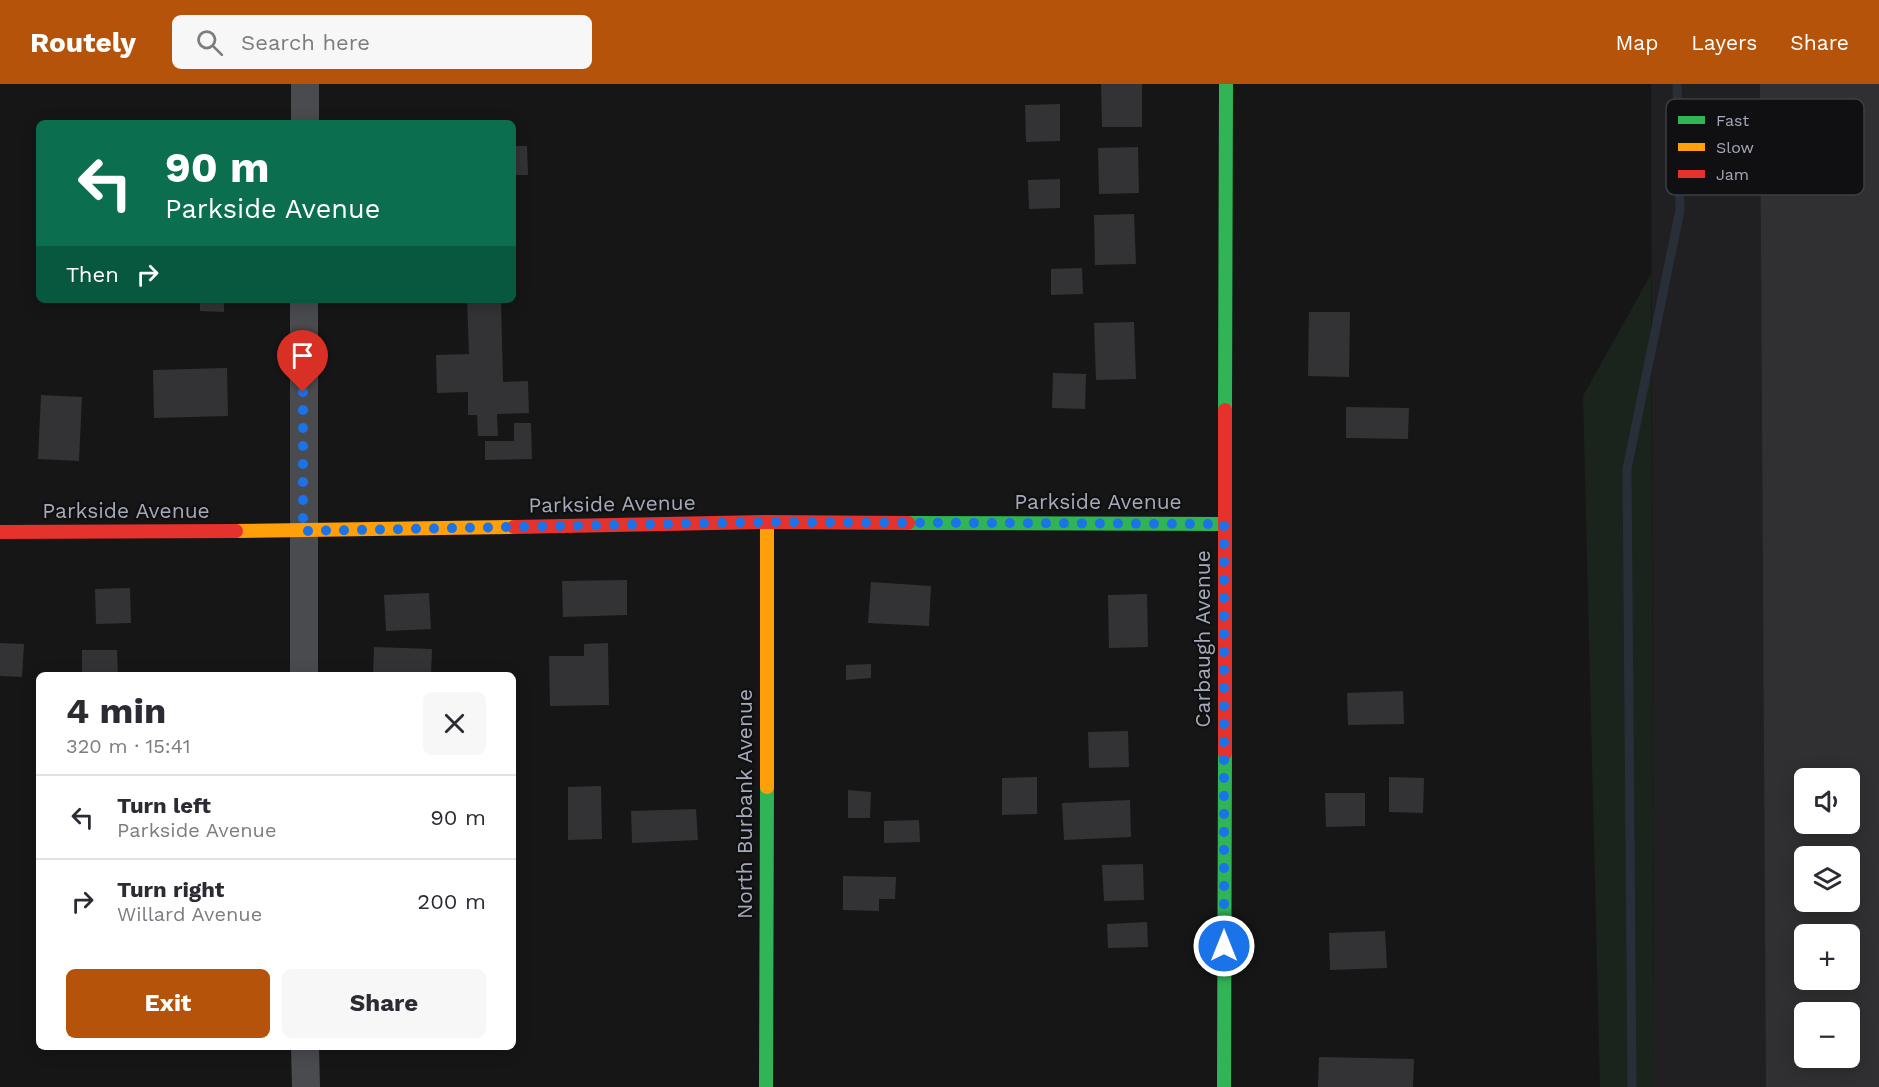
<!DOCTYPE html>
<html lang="en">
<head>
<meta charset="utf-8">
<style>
  :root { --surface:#fff; --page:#f7f7f7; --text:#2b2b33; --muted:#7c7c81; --line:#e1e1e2; --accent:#b45309 }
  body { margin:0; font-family:"Work Sans",sans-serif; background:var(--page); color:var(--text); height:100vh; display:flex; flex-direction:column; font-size:22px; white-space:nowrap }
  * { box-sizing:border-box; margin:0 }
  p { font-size:20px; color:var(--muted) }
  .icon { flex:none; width:33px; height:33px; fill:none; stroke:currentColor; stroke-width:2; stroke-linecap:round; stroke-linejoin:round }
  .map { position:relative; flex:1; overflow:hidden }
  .details { position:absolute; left:36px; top:588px; width:480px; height:378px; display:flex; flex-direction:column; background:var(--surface); border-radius:9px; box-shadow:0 3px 15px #0003 }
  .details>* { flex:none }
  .top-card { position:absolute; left:36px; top:36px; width:480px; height:183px; border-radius:9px; box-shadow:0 3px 15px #0003; background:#0b6e4f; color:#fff; overflow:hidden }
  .tools { position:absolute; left:1794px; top:684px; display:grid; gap:12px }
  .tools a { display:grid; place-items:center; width:66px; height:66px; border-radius:9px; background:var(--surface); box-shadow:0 3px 15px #0003; font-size:30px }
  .pin { position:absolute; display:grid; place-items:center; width:51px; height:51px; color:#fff; margin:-62px -26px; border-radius:50% 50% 50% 0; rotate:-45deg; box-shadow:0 0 6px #0007 }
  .pin .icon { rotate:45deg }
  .me { position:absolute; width:66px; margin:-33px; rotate:0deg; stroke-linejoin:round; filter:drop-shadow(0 0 4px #0008) }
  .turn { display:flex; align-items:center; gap:21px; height:126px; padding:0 30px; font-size:27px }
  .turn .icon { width:78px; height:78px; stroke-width:2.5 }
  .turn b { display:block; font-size:42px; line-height:51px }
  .then { display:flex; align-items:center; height:57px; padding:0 30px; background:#0003; gap:12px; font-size:22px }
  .round { display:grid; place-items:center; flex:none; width:63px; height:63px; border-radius:9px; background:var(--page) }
  .overview { display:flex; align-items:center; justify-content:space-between; height:102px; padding:0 30px }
  h1 { font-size:36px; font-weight:700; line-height:45px }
  .button { display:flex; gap:12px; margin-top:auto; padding:12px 30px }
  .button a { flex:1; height:69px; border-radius:9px; background:var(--accent); color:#fff; font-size:24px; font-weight:700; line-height:69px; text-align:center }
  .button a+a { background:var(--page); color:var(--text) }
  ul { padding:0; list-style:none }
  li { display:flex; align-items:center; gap:18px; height:84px; padding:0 30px; border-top:2px solid var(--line) }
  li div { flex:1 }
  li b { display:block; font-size:22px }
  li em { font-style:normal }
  header { display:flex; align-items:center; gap:36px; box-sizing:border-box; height:84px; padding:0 30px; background:var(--accent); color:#fff }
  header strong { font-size:28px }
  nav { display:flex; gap:33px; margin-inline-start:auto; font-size:21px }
  .search { width:420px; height:54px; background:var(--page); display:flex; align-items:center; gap:15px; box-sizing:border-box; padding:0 21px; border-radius:9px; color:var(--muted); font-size:22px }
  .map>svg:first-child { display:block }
  .built { fill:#202022; fill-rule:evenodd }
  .green { fill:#1b231d }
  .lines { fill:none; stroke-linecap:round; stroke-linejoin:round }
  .stream { stroke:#282f39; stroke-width:9 }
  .runway { stroke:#303032; stroke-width:206 }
  .building { fill:#333335 }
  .street { stroke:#494b4f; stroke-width:28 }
  .fast { stroke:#30b455; stroke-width:14 }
  .slow { stroke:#ff9f0a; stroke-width:14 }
  .jam { stroke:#e5322d; stroke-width:14 }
  .route { stroke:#1a73e8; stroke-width:10; stroke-dasharray:0 18 }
  .labels { text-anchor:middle; stroke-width:4.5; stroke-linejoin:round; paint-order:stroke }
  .street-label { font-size:21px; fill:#a5aab8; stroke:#101012 }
  .key { fill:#101012; stroke:#3d3e44; stroke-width:1.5 }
  .key-label { font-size:16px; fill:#a5aab8 }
</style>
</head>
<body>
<header>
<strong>Routely</strong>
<div class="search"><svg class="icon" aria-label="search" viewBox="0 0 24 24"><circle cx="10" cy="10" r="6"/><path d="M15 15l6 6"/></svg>Search here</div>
<nav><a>Map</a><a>Layers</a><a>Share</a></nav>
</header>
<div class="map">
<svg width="1879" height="1003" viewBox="0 0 1879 1003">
  <rect width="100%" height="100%" fill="#161616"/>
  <!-- built -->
  <path class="built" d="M1651,0h228v1003h-225zM1804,694h46v46h-46zM1804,772h46v46h-46zM1804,850h46v46h-46zM1804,928h46v46h-46z"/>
  <!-- green -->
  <path class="green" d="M1651,190l3,813h-54l-17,-691z"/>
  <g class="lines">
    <!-- stream -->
    <path class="stream" d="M1632,1003l-5,-618 53,-259 -3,-126"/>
    <!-- runway -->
    <path class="runway" d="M1863,0l6,1003"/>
  </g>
  <!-- building -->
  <path class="building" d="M1101,0h41v43h-40z
    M1060,20v37l-34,1 -1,-37z
    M513,62h14l1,29h-15z
    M1138,63l1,46 -40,1 -1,-46z
    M1060,95v29l-31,1 -1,-29z
    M1134,130l2,50 -41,1 -1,-50z
    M1082,184l1,26 -32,1v-26z
    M200,216h24v12l-24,-1z
    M467,216h34l2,82 25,-1 1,32 -32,1 1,22h-20l-1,-21h-9v-23l-31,1 -1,-38 33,-1z
    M1309,228h41l-1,65 -41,-1z
    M1134,238l2,57 -40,1 -2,-57z
    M227,284l1,48 -74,2 -1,-48z
    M1053,289l33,1 -1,35 -33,-1z
    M41,311l41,2 -3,64 -41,-2z
    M1346,323l63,1 -1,31 -62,-1z
    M514,339h17l1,36 -47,1v-19h29z
    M627,496v35l-64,2 -1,-36z
    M871,498l60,4 -2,40 -61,-3z
    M130,504l1,35 -35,1 -1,-35z
    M429,509l2,36 -45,2 -2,-36z
    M1147,510l1,53 -39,1 -1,-53z
    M0,559l24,1 -2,33 -22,-1z
    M608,559l1,62 -59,1 -1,-50h35v-12z
    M374,563l58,2 -1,26h-58z
    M82,566h35l1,25h-36z
    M871,580v14l-25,2v-15z
    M1403,607l1,33 -56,1 -1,-32z
    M1128,647l1,36 -40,1 -1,-36z
    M1037,693v37l-35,1v-37z
    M1389,693l35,1 -1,35 -34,-1z
    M601,702l1,53 -34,1v-53z
    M848,706l23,2 -1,26h-22z
    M1325,709h40v33l-39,1z
    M1130,716l1,37 -67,3 -2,-37z
    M696,725l2,31 -66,3 -1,-32z
    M919,736l1,22 -36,1v-22z
    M1143,780l1,36 -40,1 -2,-36z
    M843,792l53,1 -1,22h-16v12l-36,-1z
    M1147,838l1,25 -40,1 -1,-24z
    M1385,847l2,37 -57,2 -1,-37z
    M1319,973l95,2 -1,28h-95z"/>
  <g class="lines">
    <!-- street -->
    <path class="street" d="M305,39v-39
      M304,591v-375
      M305,963l1,40"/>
    <!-- fast -->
    <path class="fast" d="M1225,326l1,-326
      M908,439l316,1
      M766,1003l1,-300
      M1224,1003l1,-334"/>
    <!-- slow -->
    <path class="slow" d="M236,447l278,-4
      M767,703v-265"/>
    <!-- jam -->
    <path class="jam" d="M514,443l253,-5 141,1
      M0,448l236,-1
      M1225,669v-343"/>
  </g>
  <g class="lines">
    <!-- route -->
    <path class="route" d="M303,308v139l464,-9 457,2v422"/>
  </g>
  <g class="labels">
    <!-- street labels -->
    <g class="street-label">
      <text x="1098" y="425">Parkside Avenue</text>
      <text transform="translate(612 420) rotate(-1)" y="7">Parkside Avenue</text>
      <text x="126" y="434">Parkside Avenue</text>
      <text transform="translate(1203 555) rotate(-90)" y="7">Carbaugh Avenue</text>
      <text transform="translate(745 720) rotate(-90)" y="7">North Burbank Avenue</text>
    </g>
  </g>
  <!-- legend -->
  <rect x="1666" y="15" width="198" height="96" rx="9" class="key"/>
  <rect x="1678" y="32" width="27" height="8" fill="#30b455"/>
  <rect x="1678" y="59" width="27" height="8" fill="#ff9f0a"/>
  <rect x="1678" y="86" width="27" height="8" fill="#e5322d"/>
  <g class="key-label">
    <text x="1716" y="42">Fast</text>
    <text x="1716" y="69">Slow</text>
    <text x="1716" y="96">Jam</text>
  </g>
</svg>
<div class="tools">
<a><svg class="icon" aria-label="sound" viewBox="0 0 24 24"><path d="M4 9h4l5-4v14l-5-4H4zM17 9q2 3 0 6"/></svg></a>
<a><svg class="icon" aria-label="layers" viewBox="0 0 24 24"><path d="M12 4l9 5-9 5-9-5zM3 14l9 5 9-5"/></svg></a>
<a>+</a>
<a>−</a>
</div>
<div class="pin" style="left:303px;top:308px;background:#d93025"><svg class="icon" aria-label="arrive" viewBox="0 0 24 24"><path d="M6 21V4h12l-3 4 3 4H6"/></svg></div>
<svg class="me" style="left:1224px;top:862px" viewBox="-20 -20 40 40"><circle r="17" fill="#1a73e8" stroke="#fff" stroke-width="3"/><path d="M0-11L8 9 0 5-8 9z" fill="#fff"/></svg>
<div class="top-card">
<div class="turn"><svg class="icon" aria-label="left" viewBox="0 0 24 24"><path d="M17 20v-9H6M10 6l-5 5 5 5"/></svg><div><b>90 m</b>Parkside Avenue</div></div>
<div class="then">Then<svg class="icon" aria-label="right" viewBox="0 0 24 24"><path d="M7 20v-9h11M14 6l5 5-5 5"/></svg></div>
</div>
<section class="details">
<div class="overview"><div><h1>4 min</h1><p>320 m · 15:41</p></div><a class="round"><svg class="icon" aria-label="close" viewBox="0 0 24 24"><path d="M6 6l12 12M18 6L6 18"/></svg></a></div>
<ul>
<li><svg class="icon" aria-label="left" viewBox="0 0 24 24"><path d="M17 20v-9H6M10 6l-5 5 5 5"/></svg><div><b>Turn left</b><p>Parkside Avenue</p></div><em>90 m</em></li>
<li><svg class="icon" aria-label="right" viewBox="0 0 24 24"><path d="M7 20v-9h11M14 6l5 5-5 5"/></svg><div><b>Turn right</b><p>Willard Avenue</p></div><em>200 m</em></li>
</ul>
<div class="button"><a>Exit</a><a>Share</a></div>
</section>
</div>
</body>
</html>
